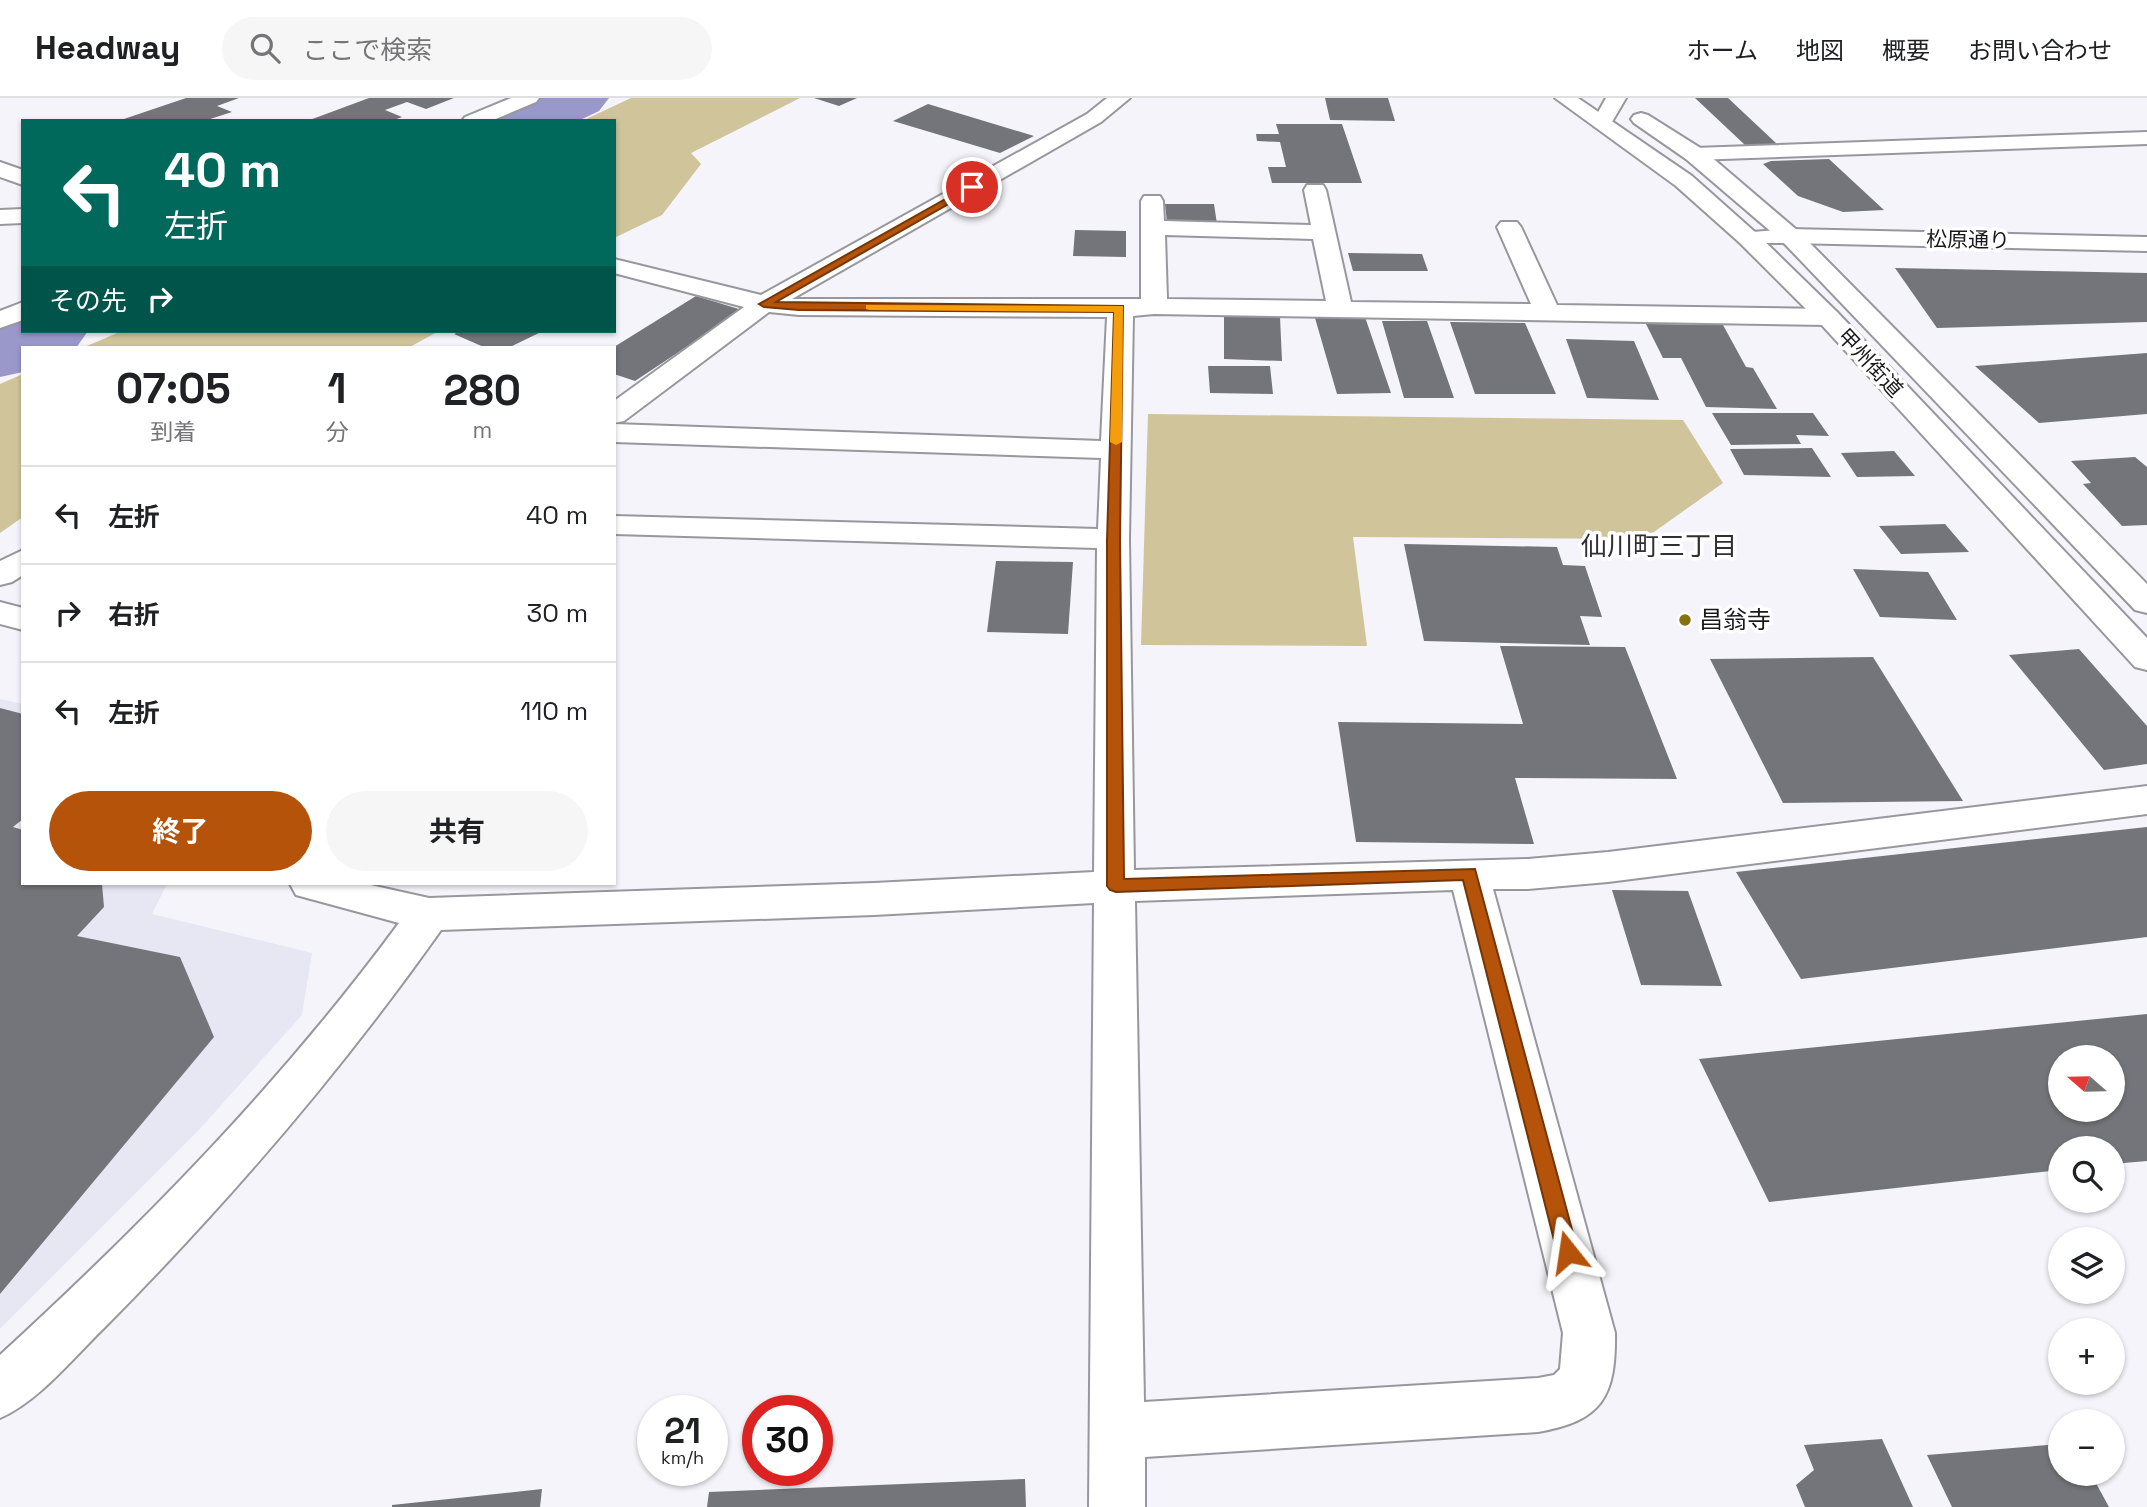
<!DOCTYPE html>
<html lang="ja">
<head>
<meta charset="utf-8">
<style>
  :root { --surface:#fff; --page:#f6f6f6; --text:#202124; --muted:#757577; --line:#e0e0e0; --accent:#b45309 }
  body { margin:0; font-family:"Space Grotesk","Noto Sans JP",sans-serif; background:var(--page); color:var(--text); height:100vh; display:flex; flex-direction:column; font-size:26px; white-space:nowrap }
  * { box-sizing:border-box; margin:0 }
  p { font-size:23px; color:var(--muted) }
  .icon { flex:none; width:38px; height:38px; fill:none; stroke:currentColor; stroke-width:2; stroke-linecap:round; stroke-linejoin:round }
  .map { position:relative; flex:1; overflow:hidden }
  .side { position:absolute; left:21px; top:248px; width:595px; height:539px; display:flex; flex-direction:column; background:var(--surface); border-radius:0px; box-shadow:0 2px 5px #0004 }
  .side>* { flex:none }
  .guide { position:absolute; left:21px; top:21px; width:595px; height:214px; border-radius:0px; box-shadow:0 2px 5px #0004; background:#00695c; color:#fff; overflow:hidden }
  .needle { width:46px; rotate:290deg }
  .tools { position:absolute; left:2048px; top:947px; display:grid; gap:14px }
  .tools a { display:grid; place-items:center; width:77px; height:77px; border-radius:50%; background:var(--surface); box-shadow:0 2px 5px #0004; font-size:35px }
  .speed { position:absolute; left:637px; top:1297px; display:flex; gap:14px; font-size:35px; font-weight:700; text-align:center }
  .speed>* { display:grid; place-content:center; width:91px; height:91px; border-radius:50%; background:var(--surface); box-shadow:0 2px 5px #0004; line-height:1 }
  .speed small { font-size:18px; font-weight:400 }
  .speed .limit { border:10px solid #d22; background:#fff; color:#111 }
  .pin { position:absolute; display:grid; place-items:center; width:60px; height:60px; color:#fff; margin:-30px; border:4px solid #fff; border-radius:50%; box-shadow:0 2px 7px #0007 }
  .me { position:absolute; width:77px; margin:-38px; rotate:345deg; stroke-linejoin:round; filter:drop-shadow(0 0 5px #0008) }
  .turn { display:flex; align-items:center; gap:24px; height:147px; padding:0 28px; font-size:32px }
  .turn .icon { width:91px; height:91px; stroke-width:2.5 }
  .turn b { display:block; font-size:49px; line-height:60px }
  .then { display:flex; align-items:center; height:66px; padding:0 28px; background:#0003; gap:14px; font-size:26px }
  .eta { display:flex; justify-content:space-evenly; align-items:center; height:119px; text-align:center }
  .eta b { font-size:42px; font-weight:700; line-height:49px }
  .action { display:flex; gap:14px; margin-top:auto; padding:14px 28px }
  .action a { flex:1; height:80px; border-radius:42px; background:var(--accent); color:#fff; font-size:28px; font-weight:700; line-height:80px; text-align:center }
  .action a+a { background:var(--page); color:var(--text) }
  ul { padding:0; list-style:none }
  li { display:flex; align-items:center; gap:21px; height:98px; padding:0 28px; border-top:2px solid var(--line) }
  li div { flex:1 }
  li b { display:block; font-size:26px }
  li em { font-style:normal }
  header { display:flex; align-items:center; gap:42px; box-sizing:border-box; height:98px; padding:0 35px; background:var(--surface); border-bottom:2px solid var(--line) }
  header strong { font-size:33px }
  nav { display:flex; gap:38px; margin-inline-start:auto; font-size:24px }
  .search { width:490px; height:63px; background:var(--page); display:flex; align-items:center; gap:18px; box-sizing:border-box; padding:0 24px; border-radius:38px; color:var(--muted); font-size:26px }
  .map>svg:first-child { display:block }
  .built { fill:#e7e7f4 }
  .green { fill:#cfc49a }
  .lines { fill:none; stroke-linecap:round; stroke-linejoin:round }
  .river { fill:#9a98ca; fill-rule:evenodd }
  .building { fill:#74757a; fill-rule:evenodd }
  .minor-casing { stroke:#97979d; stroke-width:4 }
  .major-casing { stroke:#97979d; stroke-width:4 }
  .highway-casing { stroke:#97979d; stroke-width:4 }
  .minor { fill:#fff; fill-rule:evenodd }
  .major { fill:#fff; fill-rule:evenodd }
  .highway { fill:#fff; fill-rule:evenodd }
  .route { fill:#b45309; stroke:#753606; stroke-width:2 }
  .slow { fill:#f59e0b }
  .poi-dot { fill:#867111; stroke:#fff; stroke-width:2.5 }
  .labels { text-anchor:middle; stroke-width:7; stroke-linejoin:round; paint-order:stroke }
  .far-street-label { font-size:21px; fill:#19191b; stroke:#fff }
  .poi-label { font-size:24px; fill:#19191b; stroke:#fff; text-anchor:start }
  .neighbourhood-label { font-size:26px; fill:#2f2f34; stroke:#fff }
</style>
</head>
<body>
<header>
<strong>Headway</strong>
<div class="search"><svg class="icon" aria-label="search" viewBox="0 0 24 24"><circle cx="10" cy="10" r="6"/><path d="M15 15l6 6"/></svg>ここで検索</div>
<nav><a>ホーム</a><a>地図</a><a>概要</a><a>お問い合わせ</a></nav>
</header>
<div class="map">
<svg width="2147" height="1409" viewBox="0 0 2147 1409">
  <rect width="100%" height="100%" fill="#f4f4fa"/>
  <!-- built -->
  <path class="built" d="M0,601l23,5v180h144l-15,30 160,39 -10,62 -104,116 -198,198z"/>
  <!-- green -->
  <path class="green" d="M631,0h169l-109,55 10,11 -39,51 -48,23v-117h-32z
    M122,233h317l-31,17h-326z
    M23,276v143l-23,16v-149z
    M1148,316l535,6 40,63 -79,56 -291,-2 14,109 -226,-1z"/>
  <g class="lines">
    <!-- river -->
    <path class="river" d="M523,0h86l-10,13 -21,10h-86l9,-14z
      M23,214v19h65l-12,17h-53v24l-23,5v-56z"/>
  </g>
  <!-- building -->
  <path class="building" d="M186,0h53l-22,8 15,6 -28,9 -33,-2 -53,2z
    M369,0h85l-28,11 -19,-7 -22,8 17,7 -11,4h-84z
    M814,0h43l-18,8z
    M1325,0h63l7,23 -65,-1z
    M1695,0h33l49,46 -32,1z
    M928,6l106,32 -34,17 -107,-32z
    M1276,26h66l20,59h-90l-4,-16h18l-6,-25 -23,-1 -1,-7h23z
    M1829,61l55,51 -41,2 -45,-16 -35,-32 8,-3z
    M1165,106h49l3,20 -50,-1z
    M1075,132l51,1v26l-53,-1z
    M1348,155l74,1 6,17h-75z
    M1895,170l252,5v49l-210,6z
    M696,198l46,14 -107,71 -21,-7v-27z
    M1224,217l56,2 2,44 -58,-2z
    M1365,219l26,76 -54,1 -22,-76z
    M1382,223h45l27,77h-50z
    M1450,224l75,1 31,71h-81z
    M1646,226l77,1 23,42 7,1 24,41 -71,-2 -25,-49h-18z
    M461,233h82l-35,17h-22l-32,-14z
    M1566,241l68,2 25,59 -72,-2z
    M2147,255v61l-108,9 -64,-57z
    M1208,268h62l3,28 -63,-1z
    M1712,315h101l16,23 -33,-1 5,9 -70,1z
    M1812,350l19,29 -87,-2 -14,-26z
    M1894,353l21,25 -58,1 -16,-24z
    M2135,359l12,10v58l-25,1 -39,-42 8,-1 -20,-22z
    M1945,426l24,28 -68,2 -22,-28z
    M1404,446l153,3 6,18 22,1 17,51 -22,-1 10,29 -166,-4z
    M996,463l77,1 -5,72 -81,-2z
    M1853,471l75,3 29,48 -77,-3z
    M1500,548l125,1 52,132 -162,-1 19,66 -178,-2 -18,-120 185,2z
    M2079,551l68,77v38l-43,6 -95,-115z
    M1873,559l90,144 -180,2 -73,-144z
    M0,610l23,6v105l-10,8 10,3v54h79l2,23 -27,29 103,21 34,80 -214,257z
    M2147,729v110l-346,42 -65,-107z
    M1612,792l76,1 34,95 -81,-1z
    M2147,916v147l-35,3v-16h-52v22l-291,32 -70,-143zM2060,959h52v53h-52z
    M1882,1341l31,68h-108l-9,-22 18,-15 -10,-25z
    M2060,1346v30h31l18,33h-157l-25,-52z
    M1025,1381l1,28h-319l2,-15z
    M542,1391l-2,18h-148v-2z"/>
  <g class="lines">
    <defs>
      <path id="minor" d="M511,0h28l-3,4 -45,19h-29l3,-4z
        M1107,0h23l-29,24 -309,177h349v-98l3,-5h16l3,5 1,20 147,4 -7,-35 3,-5h16l3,5 25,112 180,2 -34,-77 4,-5h16l4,5 36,78 271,4 9,3 4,5 -4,5 -9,3 -674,-11 -21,2 -4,223 5,331 394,-11 80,-7 539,-66v28l-539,68 -80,7h-35l122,444c1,64 -13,88 -77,99l-393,25v50h-56l5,-604 -220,12 -433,15c-101,143 -214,274 -337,398 -30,29 -66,74 -104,90v-63c145,-133 282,-273 399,-432l-103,-28 -6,-11h76l63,14 445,-15 220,-11 3,-324 -483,-14v-18l484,13 3,-71 -487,-16v-18l487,17 6,-124 -308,-2 -30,-3 -145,109 -10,2v-22l130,-94 -130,-34v-14l147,36 326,-181zM1165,137l148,4 13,62 -159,-2zM1453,792l110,443 -3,36 -6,6 -16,3 -394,24 -9,-501z
        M1606,0h20l-17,29h-14l-3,-4z
        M2147,34v12l-453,16 -8,-1 -3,-5 3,-5 8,-1z
        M0,64l23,8v15l-23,-8z
        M23,111v14l-23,1v-14z
        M23,204v18l-23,8v-17z
        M23,452v25l-11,7 -12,3v-24z
        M0,504l23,6v22l-23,-6z"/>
      <path id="major" d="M1790,131l357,8v14l-357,-8h-50l-4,-5 4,-5z"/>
      <path id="highway" d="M1555,0h23l114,78 64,57 81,79 310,326v32l-12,-3 -316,-345 -79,-79 -64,-57z
        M1641,15l7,2 54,34 96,82 349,353v29l-12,-3 -353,-369 -96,-82 -52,-36 -3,-4 3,-4z"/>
    </defs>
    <!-- minor casing -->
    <use href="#minor" class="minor-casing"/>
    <!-- major casing -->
    <use href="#major" class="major-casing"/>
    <!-- highway casing -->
    <use href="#highway" class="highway-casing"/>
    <!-- minor -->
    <use href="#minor" class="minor"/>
    <!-- major -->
    <use href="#major" class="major"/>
    <!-- highway -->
    <use href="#highway" class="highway"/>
  </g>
  <!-- route -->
  <path class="route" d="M972,86l3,1v4l-199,113 347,4 -3,234 4,339 351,-10 103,383 -3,7 -7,3 -8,-3 -3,-7 -94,-372 -347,12 -6,-2 -3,-4v-346l7,-228 -315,-2 -35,-3 -5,-3z"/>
  <!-- slow -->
  <path class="slow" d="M866,207l257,1 -1,136 -6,3 -6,-3 4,-130 -245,-2 -3,-1z"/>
  <!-- markers -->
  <circle class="poi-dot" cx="1685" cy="522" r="7"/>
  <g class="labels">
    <!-- far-street labels -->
    <g class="far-street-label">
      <text transform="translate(1968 142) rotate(1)" y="7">松原通り</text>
      <text transform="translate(1870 265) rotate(47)" y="7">甲州街道</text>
    </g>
    <!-- poi labels -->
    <g class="poi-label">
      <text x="1699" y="530">昌翁寺</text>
    </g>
    <!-- neighbourhood labels -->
    <g class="neighbourhood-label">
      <text x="1659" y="457">仙川町三丁目</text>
    </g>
  </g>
</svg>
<div class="tools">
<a><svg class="needle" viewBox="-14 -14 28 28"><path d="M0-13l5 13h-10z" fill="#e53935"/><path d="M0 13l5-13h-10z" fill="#757577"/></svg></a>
<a><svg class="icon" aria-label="search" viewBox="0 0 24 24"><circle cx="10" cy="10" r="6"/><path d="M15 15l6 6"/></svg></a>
<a><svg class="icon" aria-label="layers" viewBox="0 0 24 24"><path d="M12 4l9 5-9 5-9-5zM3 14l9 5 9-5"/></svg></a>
<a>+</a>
<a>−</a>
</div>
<div class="speed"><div>21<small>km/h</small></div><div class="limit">30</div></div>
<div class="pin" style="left:972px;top:89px;background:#d93025"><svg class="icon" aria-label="arrive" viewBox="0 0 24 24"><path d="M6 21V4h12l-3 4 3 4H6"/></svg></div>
<svg class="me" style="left:1568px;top:1154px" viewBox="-20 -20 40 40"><path d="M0-17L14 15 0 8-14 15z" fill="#b45309" stroke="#fff" stroke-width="4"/></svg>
<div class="guide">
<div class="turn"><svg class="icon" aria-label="left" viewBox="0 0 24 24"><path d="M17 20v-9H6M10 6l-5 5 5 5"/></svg><div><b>40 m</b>左折</div></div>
<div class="then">その先<svg class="icon" aria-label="right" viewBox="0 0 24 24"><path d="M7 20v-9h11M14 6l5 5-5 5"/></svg></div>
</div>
<section class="side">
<div class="eta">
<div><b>07:05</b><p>到着</p></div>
<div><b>1</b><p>分</p></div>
<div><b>280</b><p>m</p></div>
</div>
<ul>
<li><svg class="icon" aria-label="left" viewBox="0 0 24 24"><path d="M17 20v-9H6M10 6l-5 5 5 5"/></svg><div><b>左折</b></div><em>40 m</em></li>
<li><svg class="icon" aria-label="right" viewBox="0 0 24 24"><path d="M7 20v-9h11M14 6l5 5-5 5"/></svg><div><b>右折</b></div><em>30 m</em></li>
<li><svg class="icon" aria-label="left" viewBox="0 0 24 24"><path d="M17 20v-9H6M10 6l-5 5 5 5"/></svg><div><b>左折</b></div><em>110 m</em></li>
</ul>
<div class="action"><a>終了</a><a>共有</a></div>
</section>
</div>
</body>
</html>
